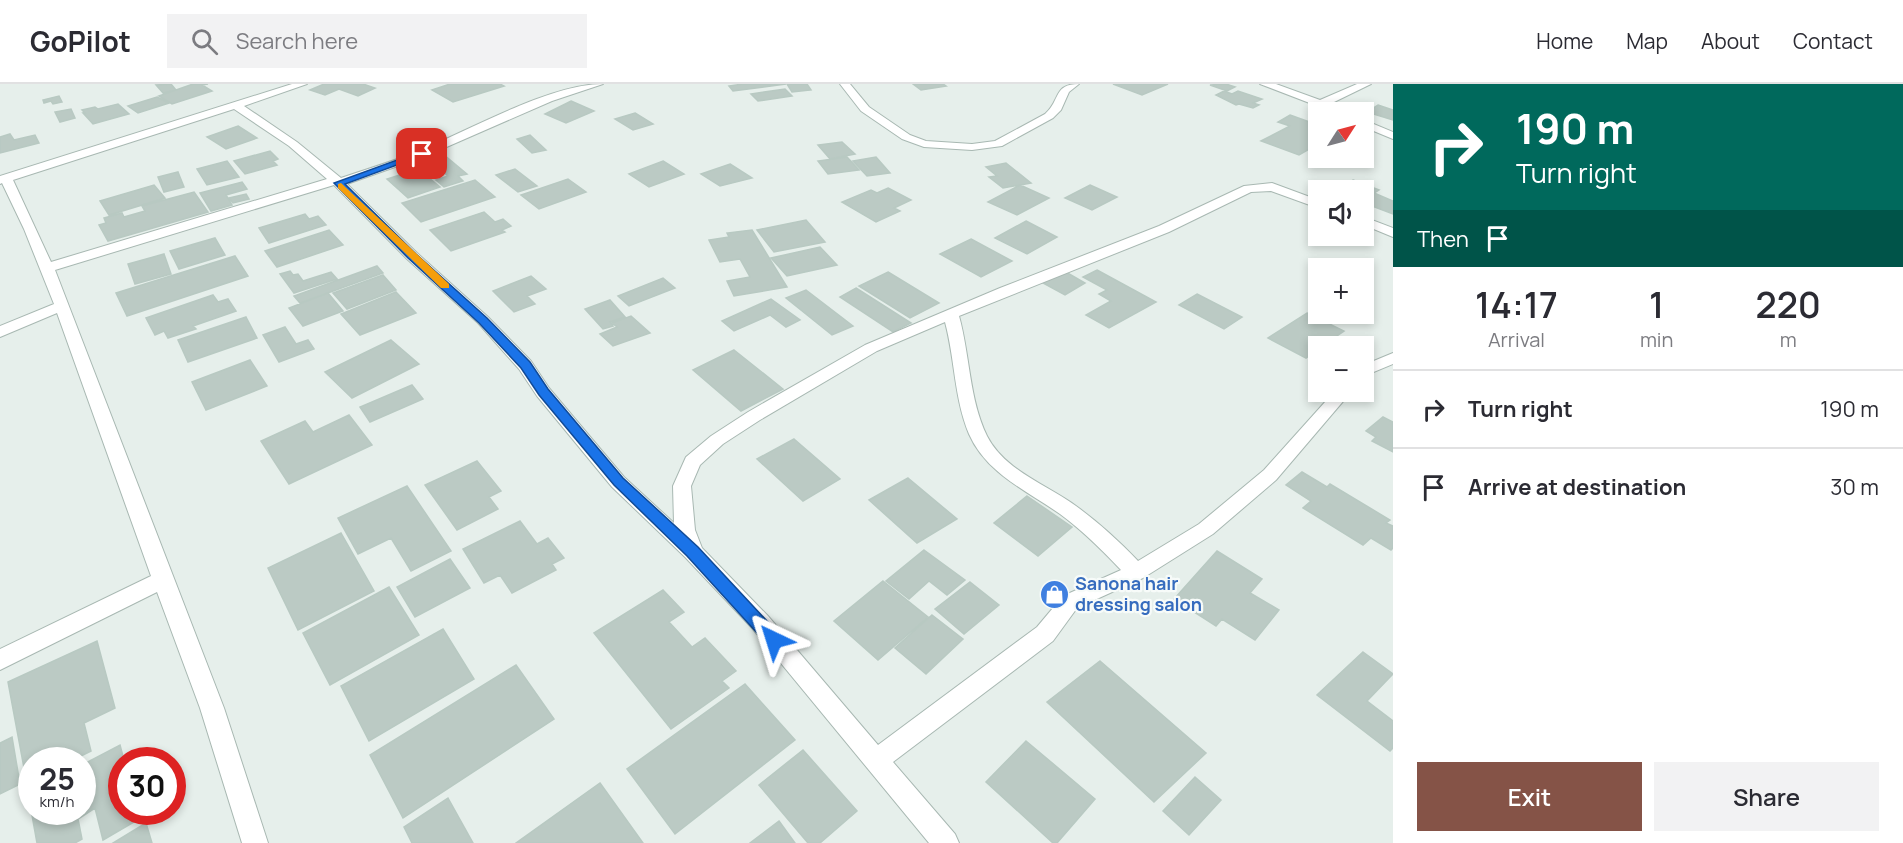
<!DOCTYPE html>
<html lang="en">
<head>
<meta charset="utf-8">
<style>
  :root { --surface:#fff; --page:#f2f2f3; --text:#2b2b33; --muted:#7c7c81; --line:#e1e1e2; --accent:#855347 }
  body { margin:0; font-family:Manrope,sans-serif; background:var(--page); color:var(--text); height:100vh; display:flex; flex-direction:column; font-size:22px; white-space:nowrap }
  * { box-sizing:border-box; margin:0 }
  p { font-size:20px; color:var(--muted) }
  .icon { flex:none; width:33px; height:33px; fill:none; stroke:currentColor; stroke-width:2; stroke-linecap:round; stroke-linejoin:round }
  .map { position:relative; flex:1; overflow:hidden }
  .drawer { display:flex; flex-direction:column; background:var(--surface); width:510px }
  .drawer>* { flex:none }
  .top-card { background:#00695c; color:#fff; overflow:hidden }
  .needle { width:39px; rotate:54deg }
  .tools { position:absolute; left:1308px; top:18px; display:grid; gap:12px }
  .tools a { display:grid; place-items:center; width:66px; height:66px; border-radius:0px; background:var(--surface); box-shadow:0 3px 9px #0003; font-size:30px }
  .speed { position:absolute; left:18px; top:663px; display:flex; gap:12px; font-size:30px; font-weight:700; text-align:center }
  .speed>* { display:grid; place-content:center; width:78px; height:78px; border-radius:50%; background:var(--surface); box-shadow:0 3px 9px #0003; line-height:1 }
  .speed small { font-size:15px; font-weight:400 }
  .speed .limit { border:9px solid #d22; background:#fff; color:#111 }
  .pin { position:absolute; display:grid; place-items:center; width:51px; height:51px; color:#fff; margin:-26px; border-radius:12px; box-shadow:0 3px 9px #0006 }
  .me { position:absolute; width:66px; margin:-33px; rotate:319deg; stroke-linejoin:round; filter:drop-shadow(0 0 4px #0008) }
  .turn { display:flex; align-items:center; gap:21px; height:126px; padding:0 24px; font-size:27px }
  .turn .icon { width:78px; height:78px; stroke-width:2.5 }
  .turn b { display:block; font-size:42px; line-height:51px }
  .then { display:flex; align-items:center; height:57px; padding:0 24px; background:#0003; gap:12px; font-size:22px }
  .eta { display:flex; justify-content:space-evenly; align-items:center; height:102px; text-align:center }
  .eta b { font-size:36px; font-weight:600; line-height:42px }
  .primary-button { display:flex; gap:12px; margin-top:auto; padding:12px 24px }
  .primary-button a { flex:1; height:69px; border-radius:0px; background:var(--accent); color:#fff; font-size:24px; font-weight:600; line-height:69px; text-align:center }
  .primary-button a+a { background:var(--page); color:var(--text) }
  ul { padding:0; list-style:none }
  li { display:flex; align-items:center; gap:18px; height:78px; padding:0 24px; border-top:2px solid var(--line) }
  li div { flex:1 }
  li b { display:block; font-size:22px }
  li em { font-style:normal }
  header { display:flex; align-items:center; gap:36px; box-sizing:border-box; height:84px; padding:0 30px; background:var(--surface); border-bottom:2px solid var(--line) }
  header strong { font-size:28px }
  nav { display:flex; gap:33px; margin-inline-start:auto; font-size:21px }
  .search { width:420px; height:54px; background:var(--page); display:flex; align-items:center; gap:15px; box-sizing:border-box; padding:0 21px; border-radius:0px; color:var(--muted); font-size:22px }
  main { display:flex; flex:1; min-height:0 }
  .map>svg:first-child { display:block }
  .building { fill:#bbcac4; stroke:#b8c9c2; stroke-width:1.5 }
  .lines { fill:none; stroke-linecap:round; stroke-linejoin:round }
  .minor-casing { stroke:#a8b8b2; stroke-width:2 }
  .minor { fill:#fff; fill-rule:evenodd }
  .route { fill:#1a73e8; stroke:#114b97; stroke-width:1.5 }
  .slow { fill:#f59e0b }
  .labels { text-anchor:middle; stroke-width:4.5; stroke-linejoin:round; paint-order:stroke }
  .shop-label { font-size:18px; font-weight:bold; fill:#366cbe; stroke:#f7fbf9; text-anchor:start }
</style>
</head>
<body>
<header>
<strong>GoPilot</strong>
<div class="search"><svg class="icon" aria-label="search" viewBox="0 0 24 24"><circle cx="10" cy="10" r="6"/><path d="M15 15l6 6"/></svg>Search here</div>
<nav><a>Home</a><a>Map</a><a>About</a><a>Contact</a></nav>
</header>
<main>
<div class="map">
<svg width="1393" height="759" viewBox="0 0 1393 759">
  <rect width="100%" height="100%" fill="#e6efeb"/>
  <!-- building -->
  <path class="building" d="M171,0l5,6 -13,3 -7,-8z
    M208,0l-6,1 10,6 -40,13 -13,-8 34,-12z
    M324,0h39l12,4 -17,8 -19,-7 -14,6 -15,-5z
    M450,0h50l4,2 -51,16 -21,-12z
    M743,0h43l-53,7 -4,-5z
    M787,0h20l4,6 -19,2z
    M913,0h30l3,2 -25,4z
    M1113,0h55l-26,11z
    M1226,0l9,3 -8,4 -17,-6z
    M785,5l7,7 -34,5 -7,-7z
    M1224,7l8,3 6,-3 24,8 -9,4 6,2 -6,3 -14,-4 -3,1 -20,-10z
    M59,12l3,6 -9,2 -2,-3 -7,2 -1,-3z
    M157,13l12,6 -31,10 -10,-7z
    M571,17l23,10 -28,12 -21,-9z
    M118,20l11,10 -36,10 -10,-11h2l-3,-3 13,-3 3,2z
    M1378,21l15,5v10l-26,-8z
    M71,25l4,9 -15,4 -5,-10z
    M635,29l18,11 -20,6 -18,-11z
    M1290,31l28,10v19l-19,11 -38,-14 29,-15 -12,-4z
    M238,42l19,12 -31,11 -19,-12z
    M10,50l4,6 21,-5 4,8 -39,10v-16z
    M530,51l16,15 -14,3 -15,-14z
    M842,58l13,12 -25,5 -12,-14z
    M270,67l8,8 -5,2 4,4 -32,9 -11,-13z
    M443,70l24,20 -9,2 5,5 -19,6 -8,-7 12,-4 -15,-13 -20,6 -5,-4z
    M847,73l12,13 -31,4 -10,-13z
    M876,73l14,16 -23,3 -14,-15z
    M227,77l12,16 -32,8 -10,-16z
    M663,77l21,13 -35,13 -20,-13z
    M1006,79l25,20 -28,5 -14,-11 8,-1 -11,-9z
    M730,80l22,14 -32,8 -19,-12z
    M418,85l22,18 -32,11 -21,-19z
    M515,85l22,17 -19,6 -22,-17z
    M178,88l6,15 -20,5 -6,-15z
    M568,95l18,13 -47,17 -18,-14z
    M475,96l20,17 -74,25 -19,-19z
    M1353,96l26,10 -5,3 19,8v13l-29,-11v-13h-12l-9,-3z
    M242,98l5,7 -21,6 6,10 -21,6 -11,-18z
    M154,101l11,13 -56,17 -9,-14z
    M1020,101l29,13 -32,17 -29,-13z
    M1090,101l27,12 -25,13 -27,-12z
    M888,104l23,12 -17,8 6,3 -24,11 -34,-20 29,-12 6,3z
    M194,108l14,20 -100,29 -9,-16 7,-2 -2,-5 18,-5 2,4 21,-6 -3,-5z
    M246,110l3,5 -16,4 -4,-5z
    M484,128l11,10 8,-3 8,7 -9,4 3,2 -54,19 -21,-21z
    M305,130l4,5 9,-3 8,9 -57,18 -10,-15z
    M806,136l19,22 -51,10 -17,-22z
    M1026,137l31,16 -30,17 -32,-16z
    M329,146l14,15 -66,22 -12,-16z
    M752,146l35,57 -53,9 -7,-15 23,-4 -10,-18 -20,3 -11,-22 20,-3 -2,-4z
    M215,154l10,17 -46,14 -9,-18z
    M971,155l41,22 -31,16 -41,-23z
    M820,163l17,18 -50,11 -16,-18z
    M164,170l7,20 -36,10 -7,-20z
    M235,172l13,20 -121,40 -11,-23z
    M377,182l6,7 -83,30 -6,-7z
    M1097,186l59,32 -47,26 -23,-13 25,-14 -12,-7 8,-4 -24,-13z
    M290,187l3,4 5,-1 5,7 28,-9 6,7 -43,14 -14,-19z
    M1064,187l21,12 -20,12 -22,-12z
    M888,188l51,31 -29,15 -51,-32z
    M383,191l13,15 -49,19 -14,-16z
    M531,192l15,13 -19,7 8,8 -21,8 -21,-21z
    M663,194l12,10 -46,18 -11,-10z
    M856,204l55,35 -18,9 -53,-35z
    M806,206l47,36 -21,9 -46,-37z
    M396,208l20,21 -56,22 -19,-21z
    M328,209l15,18 -40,15 -14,-18z
    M1197,210l45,23 -18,12 -45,-24z
    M213,211l5,7 10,-3 8,12 -43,15 3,3 -28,9 -4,-7 -9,4 -9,-17z
    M771,215l29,21 -14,7 -16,-12 -36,16 -12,-10z
    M610,216l15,17 -15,5 3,4 -10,3 -18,-20z
    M1307,229l37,18 -22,15h-4v3l-12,9 -38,-20z
    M631,232l19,17 -37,13 -13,-12 17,-7 -5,-4z
    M246,233l11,21 -69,24 -10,-22z
    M285,243l11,17 12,-4 6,9 -35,13 -16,-27z
    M391,256l28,24 -67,34 -27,-26z
    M734,266l49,39 -42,22 -48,-41z
    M250,276l17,26 -61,24 -14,-28z
    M412,301l11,14 -53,23 -10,-15z
    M349,331l23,30 -83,39 -28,-43 44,-20 8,11z
    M1383,333l10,5v30l-21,-11 4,-4 -10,-6z
    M794,355l46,40 -37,22 -46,-42z
    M477,377l24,30 -12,6 9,12 -41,21 -32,-45z
    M1302,388l25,15 3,-3 60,36 -4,3 7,3v22l-2,2 -20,-12 -8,7 -60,-37 8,-7 -25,-16z
    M908,394l49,41 -40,24 -48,-43z
    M407,402l44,65 -40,20 -20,-33 -33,16 -20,-36z
    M1027,412l45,31 -34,29 -44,-33z
    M520,437l17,23 11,-6 16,20 -12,6 4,6 -44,23 -12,-18 -16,8 -21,-34z
    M341,449l33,58 -76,39 -30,-62z
    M924,466l41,30 -18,15 -18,-14 -20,18 -23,-18z
    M1217,467l45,28 -12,14 29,17 -24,30 -33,-21 -6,7 -42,-27z
    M450,475l20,29 -55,29 -18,-30z
    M883,497l45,36 -50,43 -44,-39z
    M970,498l29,23 -35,29 -29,-25z
    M389,503l30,48 -89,50 -27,-52z
    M663,506l21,22 -15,10 23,25 13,-9 31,33 -14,10 7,7 -58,41 -77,-96z
    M932,531l31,24 -37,35 -31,-26z
    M443,545l31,50 -105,62 -28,-55z
    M97,557l18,67 -31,15 7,28 -18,9h-41v22l-5,2 -19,-102z
    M1363,568l30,22 -26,27 26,20v27l-3,3 -73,-56z
    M1100,577l106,92 -52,49 -107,-100z
    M516,581l38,54 -151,99 -33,-63z
    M745,600l50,56 -120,94 -48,-65z
    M12,653l8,47 -20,10v-51z
    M1026,657l69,58 -38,44h-4l-67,-61z
    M120,661l4,15h-2v52h17l2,6 -38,22 -8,-32 -17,11 4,20 -7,4h-38l-9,-50 4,-2v21h50v-47z
    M803,666l54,61 -37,32h-12l-49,-58z
    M1195,693l26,23 -32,35 -26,-24z
    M600,699l43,60h-127z
    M448,714l25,45h-61l-8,-16z
    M779,737l16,22h-45z
    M146,739l6,20h-39z"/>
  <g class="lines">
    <defs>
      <path id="minor" d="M292,0h15l-63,22 53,36 44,36c26,-9 53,-17 78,-27 51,-21 131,-67 184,-67l-51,17 -126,55 -79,28 70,69 71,64 43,44 18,27 75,89 50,46 -1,-37 13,-29 25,-21 37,-24 117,-67 135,-57 159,-62 85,-40 28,-3 46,17v8l-47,-17 -20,1 -82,40 -210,84c11,39 10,83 28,120 17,34 60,49 89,70 22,16 43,35 62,55l61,-37 65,-54 70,-78h17l-75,88 -63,54 -70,44 -66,30 -24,33 -160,121 62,72 4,9h-30l-177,-215 -67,-71 -73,-70 -75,-91 -18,-27 -41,-46 -71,-64 -73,-74 -279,85 169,438 44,135h-26l-42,-135 -43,-116 -157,78v-21l151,-73 -94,-263 -57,24v-11l54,-22 -30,-75 -22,-46 -2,1v-8zM234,25l55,37 38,33 -276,83 -38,-82zM945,238c10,37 9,76 24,112 17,39 58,57 91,80 22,16 42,36 61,56l-58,26 -26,31 -159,118 -110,-129 -66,-68 -7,-18 -4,-44 9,-21 23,-21 37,-24 117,-69z
        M840,0h10l19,23 41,28 16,6 46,3 23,-3 50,-27c16,-14 8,-30 34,-30l-10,8 -8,18 -8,8 -51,28 -30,4 -48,-3 -22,-8 -41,-28z
        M1260,0h16l44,16 37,-16h14l-41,20 15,6 1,2h-13z
        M1364,36l29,12v7l-29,-12z
        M1364,133l29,11v9l-29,-12z
        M1393,269v11l-29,12v-11z"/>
    </defs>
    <!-- minor casing -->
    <use href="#minor" class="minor-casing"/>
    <!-- minor -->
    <use href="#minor" class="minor"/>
  </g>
  <!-- route -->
  <path class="route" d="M419,68l8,2 -82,30 71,70 71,64 43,44 18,27 75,89 75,69 82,88 3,5 -3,5 -6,2 -6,-2 -81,-89 -73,-71 -75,-90 -18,-27 -42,-45 -71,-65 -74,-75z"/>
  <!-- slow -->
  <path class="slow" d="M341,99l108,101v4h-8l-103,-100v-4z"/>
  <!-- icons -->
  <defs>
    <symbol id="shop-disc" viewBox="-11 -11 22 22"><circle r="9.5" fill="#3f7fe0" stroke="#f7fbf9"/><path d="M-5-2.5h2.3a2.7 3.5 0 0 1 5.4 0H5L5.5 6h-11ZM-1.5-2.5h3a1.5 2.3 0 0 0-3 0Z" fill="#fff"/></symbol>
  </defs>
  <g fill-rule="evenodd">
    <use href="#shop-disc" x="1038" y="494" width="33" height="33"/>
  </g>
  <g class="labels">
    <!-- shop labels -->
    <g class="shop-label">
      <text x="1075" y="506">Sanona hair<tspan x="1075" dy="21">dressing salon</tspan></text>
    </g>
  </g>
</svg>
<div class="tools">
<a><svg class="needle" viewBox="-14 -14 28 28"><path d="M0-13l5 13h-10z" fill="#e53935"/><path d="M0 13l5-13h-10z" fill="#7c7c81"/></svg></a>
<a><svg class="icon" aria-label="sound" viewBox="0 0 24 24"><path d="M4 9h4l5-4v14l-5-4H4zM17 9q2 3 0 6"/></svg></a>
<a>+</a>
<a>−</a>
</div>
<div class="speed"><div>25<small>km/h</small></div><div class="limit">30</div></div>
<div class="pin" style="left:422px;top:70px;background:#d93025"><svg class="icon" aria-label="arrive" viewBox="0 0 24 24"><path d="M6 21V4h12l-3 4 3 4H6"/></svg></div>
<svg class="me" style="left:774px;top:556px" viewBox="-20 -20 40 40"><path d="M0-17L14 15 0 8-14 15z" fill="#1a73e8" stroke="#fff" stroke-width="4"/></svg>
</div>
<section class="drawer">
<div class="top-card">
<div class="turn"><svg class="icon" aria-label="right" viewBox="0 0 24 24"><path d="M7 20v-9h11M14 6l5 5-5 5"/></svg><div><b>190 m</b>Turn right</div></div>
<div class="then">Then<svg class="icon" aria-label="arrive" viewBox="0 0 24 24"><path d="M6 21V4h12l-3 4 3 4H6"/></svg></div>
</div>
<div class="eta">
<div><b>14:17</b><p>Arrival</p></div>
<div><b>1</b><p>min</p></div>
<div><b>220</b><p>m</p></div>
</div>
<ul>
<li><svg class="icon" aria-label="right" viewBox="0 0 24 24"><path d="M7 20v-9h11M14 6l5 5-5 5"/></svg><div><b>Turn right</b></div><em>190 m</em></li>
<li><svg class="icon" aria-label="arrive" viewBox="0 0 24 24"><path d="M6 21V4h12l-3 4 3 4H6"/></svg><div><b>Arrive at destination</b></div><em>30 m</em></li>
</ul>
<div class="primary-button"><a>Exit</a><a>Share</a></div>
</section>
</main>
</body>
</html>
